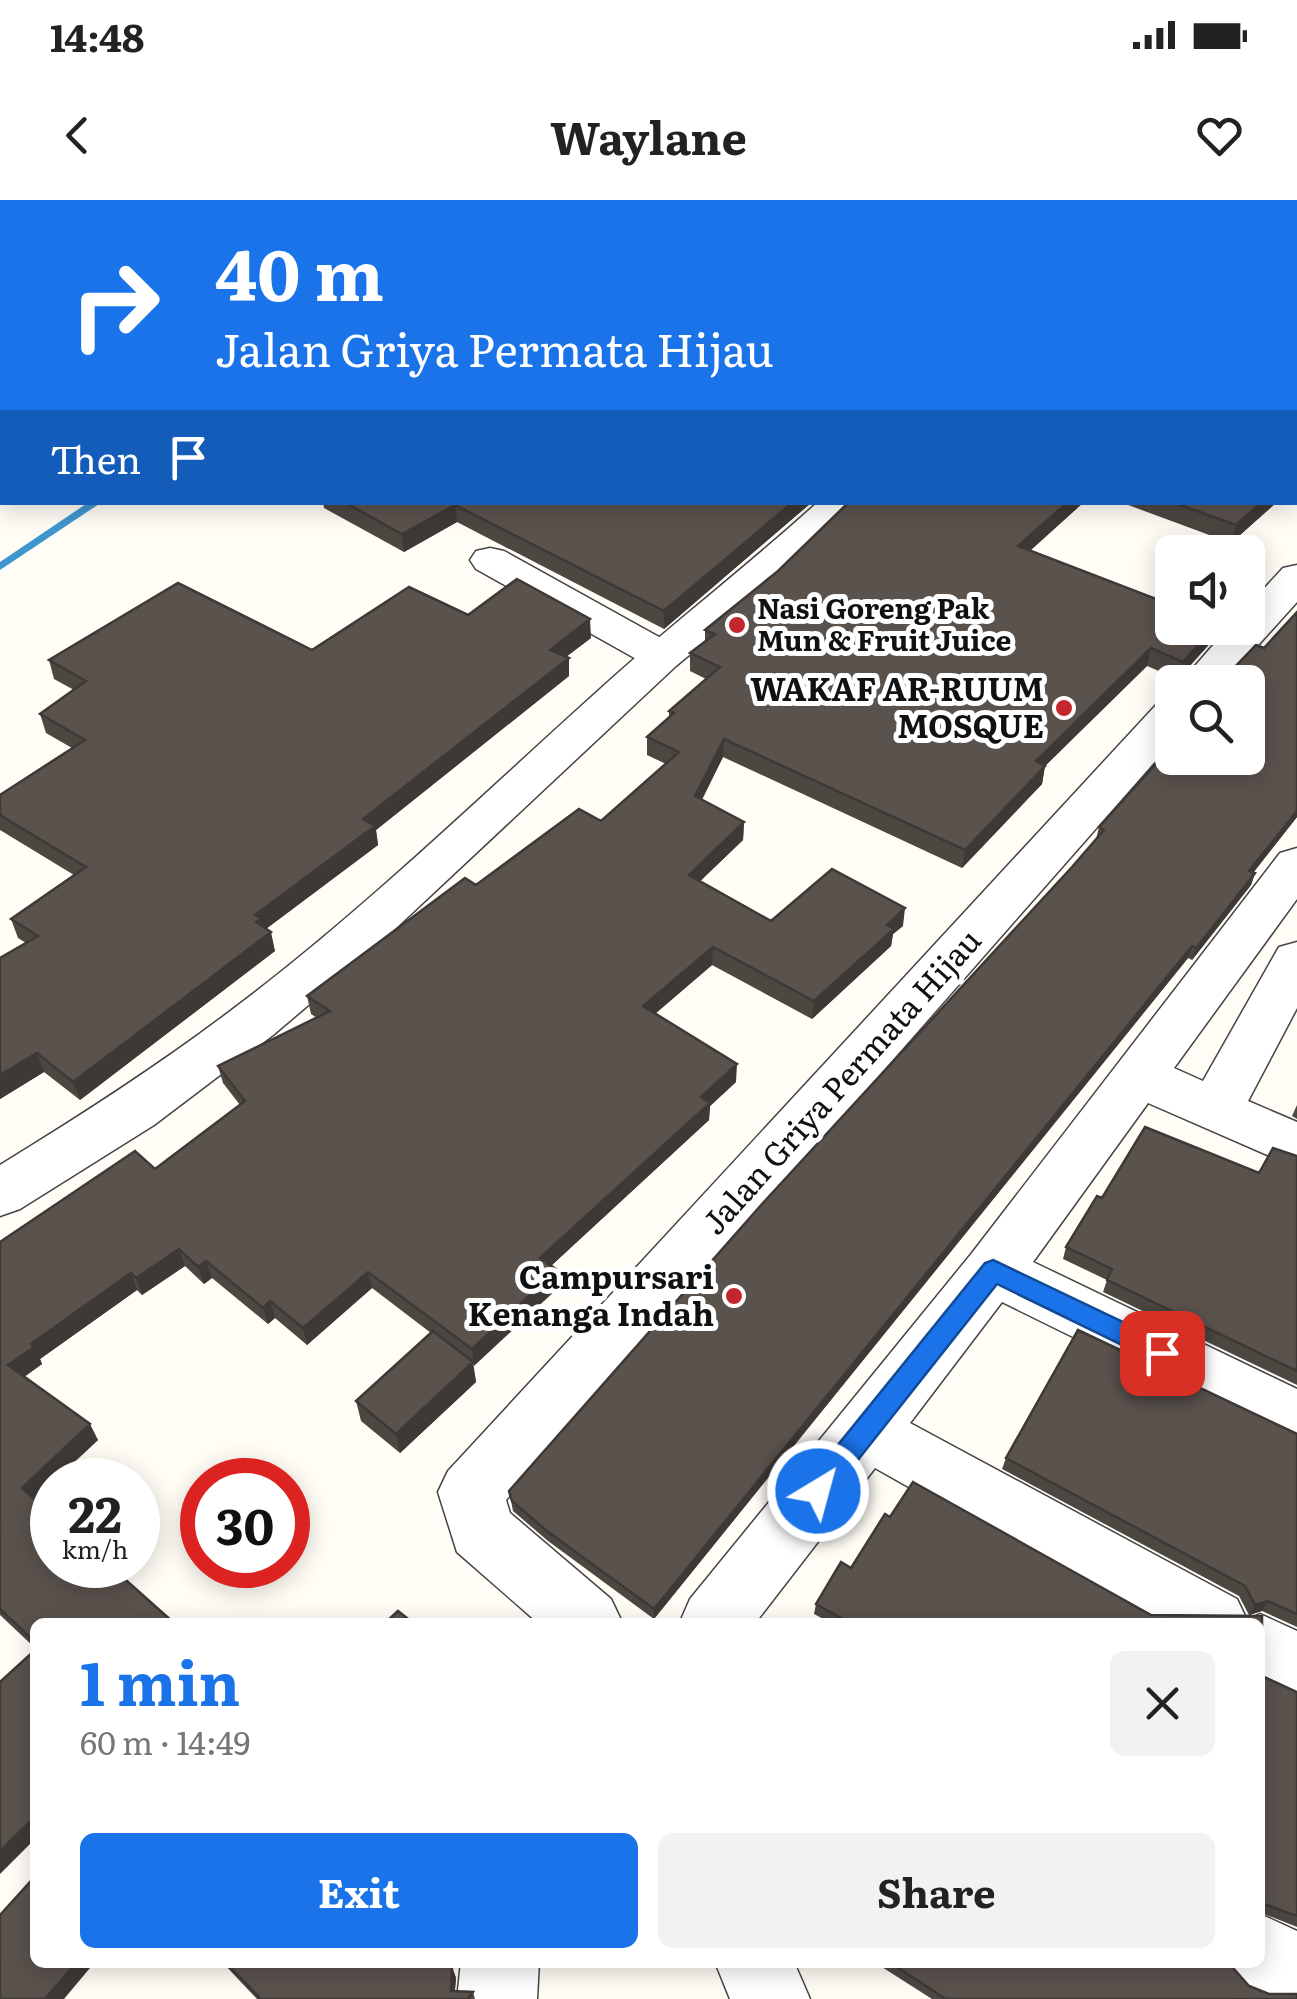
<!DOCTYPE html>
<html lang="en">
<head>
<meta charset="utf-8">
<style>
  :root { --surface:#fff; --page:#f2f2f2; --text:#222; --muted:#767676; --accent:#1a73e8 }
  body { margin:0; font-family:Literata,serif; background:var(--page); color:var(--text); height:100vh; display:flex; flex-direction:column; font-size:38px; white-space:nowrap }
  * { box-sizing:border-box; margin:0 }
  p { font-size:32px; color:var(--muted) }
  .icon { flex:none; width:55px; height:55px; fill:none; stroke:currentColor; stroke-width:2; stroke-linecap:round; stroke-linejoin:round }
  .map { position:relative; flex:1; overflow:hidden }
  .sheet { position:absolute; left:30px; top:1418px; width:1235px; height:350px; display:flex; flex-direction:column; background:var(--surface); border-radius:15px; box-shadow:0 5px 25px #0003 }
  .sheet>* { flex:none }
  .hud { position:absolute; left:0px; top:0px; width:1298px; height:305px; box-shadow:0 5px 25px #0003; background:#1a73e8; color:#fff; overflow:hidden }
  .fabs { position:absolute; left:1155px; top:335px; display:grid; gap:20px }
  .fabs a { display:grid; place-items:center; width:110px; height:110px; border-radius:15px; background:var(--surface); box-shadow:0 5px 25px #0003; font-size:50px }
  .speed { position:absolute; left:30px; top:1258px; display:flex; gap:20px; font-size:50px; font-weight:700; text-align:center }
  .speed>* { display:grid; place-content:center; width:130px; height:130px; border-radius:50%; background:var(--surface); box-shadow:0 5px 25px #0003; line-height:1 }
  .speed small { font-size:25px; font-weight:400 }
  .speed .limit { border:15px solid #d22; background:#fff; color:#111 }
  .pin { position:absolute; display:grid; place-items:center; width:85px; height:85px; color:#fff; margin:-42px; border-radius:20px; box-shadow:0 5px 15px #0006 }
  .me { position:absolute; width:110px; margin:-55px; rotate:37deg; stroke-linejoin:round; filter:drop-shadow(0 0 8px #0008) }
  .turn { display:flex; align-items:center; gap:35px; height:210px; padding:0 50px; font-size:45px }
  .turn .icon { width:130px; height:130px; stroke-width:2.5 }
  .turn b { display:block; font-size:70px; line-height:85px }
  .then { display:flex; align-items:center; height:95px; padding:0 50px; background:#0003; gap:20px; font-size:38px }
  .round { display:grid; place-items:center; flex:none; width:105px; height:105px; border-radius:15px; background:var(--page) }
  .headline { display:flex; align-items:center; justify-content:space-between; height:170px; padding:0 50px }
  h1 { font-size:60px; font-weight:700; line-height:75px; color:var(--accent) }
  .button { display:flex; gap:20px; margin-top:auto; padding:20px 50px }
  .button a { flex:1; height:115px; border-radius:15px; background:var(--accent); color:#fff; font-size:40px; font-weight:700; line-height:115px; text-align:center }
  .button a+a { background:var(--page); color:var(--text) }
  .status { display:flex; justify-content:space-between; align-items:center; height:70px; padding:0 50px; background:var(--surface); direction:ltr }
  .status svg { height:28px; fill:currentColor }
  header { display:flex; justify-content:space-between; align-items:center; height:130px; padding:0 50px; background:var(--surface); font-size:45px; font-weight:700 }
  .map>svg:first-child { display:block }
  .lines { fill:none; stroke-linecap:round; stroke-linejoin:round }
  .stream { fill:#3f96cf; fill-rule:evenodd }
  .minor-casing { stroke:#444; stroke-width:3 }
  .tertiary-casing { stroke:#444; stroke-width:3 }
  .minor { fill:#fff; fill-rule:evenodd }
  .tertiary { fill:#fff; fill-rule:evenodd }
  .wall { fill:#4d4742 }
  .shaded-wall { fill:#3f3936 }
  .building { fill:#5a524d; stroke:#3f3936; stroke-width:2.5 }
  .route { fill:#1a73e8; stroke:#114b97; stroke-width:2.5 }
  .poi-dot { fill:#c4262e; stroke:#fff; stroke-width:4 }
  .labels { text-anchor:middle; stroke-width:10; stroke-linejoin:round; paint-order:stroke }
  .far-poi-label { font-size:28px; font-weight:bold; fill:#111; stroke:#fff; text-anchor:start }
  .poi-label { font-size:32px; font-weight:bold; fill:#111; stroke:#fff; text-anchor:end }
  .street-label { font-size:32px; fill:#111; stroke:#fff }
</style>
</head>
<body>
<div class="status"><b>14:48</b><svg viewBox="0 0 49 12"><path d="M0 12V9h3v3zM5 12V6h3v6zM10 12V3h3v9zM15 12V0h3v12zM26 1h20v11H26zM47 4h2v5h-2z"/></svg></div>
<header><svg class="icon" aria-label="back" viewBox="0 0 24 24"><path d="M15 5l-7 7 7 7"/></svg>Waylane<svg class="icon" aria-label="heart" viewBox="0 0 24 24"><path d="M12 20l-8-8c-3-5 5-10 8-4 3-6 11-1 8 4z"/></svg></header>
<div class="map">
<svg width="1297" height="1799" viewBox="0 0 1297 1799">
  <rect width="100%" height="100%" fill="#fffdf5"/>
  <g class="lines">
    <!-- stream -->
    <path class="stream" d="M780,0h9l-2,2h-8z
      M89,302h13l-102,68v-8z"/>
    <defs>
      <path id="minor" d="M1295,69l2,1v20l-2,-1z
        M490,348l14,3 173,96 6,9 -6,9 -15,4 -15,-4 -171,-96 -6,-9 6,-9z
        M1297,365v37l-72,80h-44l47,-54h20v-22l35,-38z
        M1172,501v41l-666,758 4,13 101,86 11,23h-85l-80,-70 -19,-60 10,-21 708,-766z
        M1297,648v51l-123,169 29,13 76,-134 18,-5v66l-49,93 49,21v46l-149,-65 -115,159 264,127v58l-295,-145 -92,121 327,176 10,21 13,-6 37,17v72l-37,-17v-64h-112l-273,-154 -119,154h-76l10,-23 282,-346 308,-400z
        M1260,1714l37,17v68c-35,0 -57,0 -72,-37h35z
        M461,1762h78l-2,37h-80z
        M715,1762h79l16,37h-80z"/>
      <path id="tertiary" d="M818,302h42l-86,84 -97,79 -313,293 -91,77 -119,90 -134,84 -20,7v-51c80,-49 158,-99 233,-156 133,-100 253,-218 377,-329 68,-61 140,-116 208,-178z"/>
    </defs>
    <!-- minor casing -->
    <use href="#minor" class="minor-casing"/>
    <!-- tertiary casing -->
    <use href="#tertiary" class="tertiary-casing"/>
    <!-- minor -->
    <use href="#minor" class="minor"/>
    <!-- tertiary -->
    <use href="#tertiary" class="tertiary"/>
  </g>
  <!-- wall -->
  <path class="wall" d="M323,302h489l-148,127 -207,-107 -53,30 -80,-44z
    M849,302h235l-54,49 183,89 -35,39 -31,-13 -102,100 -3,18 -80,84 -239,-111 -21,43 42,22 -1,18 -43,41 71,40 132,5 -10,8 -2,12 -79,73 -100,-54 -57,49 81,68 -26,24 -1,14 -158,146 8,21 -86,78 3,17 -76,71 -39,-32 -5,-20 75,-68 -59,-45 -65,57 -32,-27 -7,6 -56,-46 -8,6 -19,-18 -43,29 -5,-5 -97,69 2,5 -18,13 74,63 -63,59v149l-35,-33v-373l155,-73 85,-64 -17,-22 -5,-17 99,-48 -6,-4 -4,-18 169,-111 125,-64 65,-57 -19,-9v-18l22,-19v-7l37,-32 -16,-8v-18l15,-11v-12l73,-59z
    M1120,302h157l-46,41z
    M1297,412v205l-44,56h2l-4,12 -40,51 -19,24 -4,-2 -534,661 -106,-78 -35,-30 -4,-20 563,-624 24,-28 3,-12 149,-145h-54l3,-8h31l36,-26z
    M468,415l123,23 -25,19 3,19 -193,154 2,15 -112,84 9,22 -195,149 -36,-28 -44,27 26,-156 -8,-5 -7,-19 63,-44 -74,-45v-35l72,-47 -26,-15 -6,-19 34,-24 -20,-11 -5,-19 263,-10z
    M1297,905v14l-5,-3z
    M1297,956v229l-194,-93 4,-12 -44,-21 3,-12 36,-49 157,-25z
    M1297,1234v193l-35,-16 -13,4 -10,-19 -237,-127 4,-11z
    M913,1282l238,133 111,1v60l35,16v235l-33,-13 -1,37 -3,3v-332h-431l-15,-8 2,-10 25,-42 10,6 34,-54 5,3z
    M222,1762h225l5,5 4,11 -1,13 18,1 2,7h-218z
    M874,1762h358l2,7 15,17 20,8 28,5h-365z"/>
  <!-- shaded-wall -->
  <path class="shaded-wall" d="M793,302h19l-148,127v-18z
    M1068,302h16l-69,62 3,-18z
    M1262,302h15l-46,41 5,-18z
    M455,305l2,17 -53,30 -2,-18z
    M590,419l1,19 -40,30 -1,-18z
    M1213,428h3l-3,12 -35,39 5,-17z
    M1151,448l-4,18 -102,100 -3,18 -80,84 3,-18 71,-89z
    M569,458v18l-193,154 2,15 -115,86 8,1 4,19 -195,149 -7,-18 182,-167 108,-96z
    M724,539l-1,18 -29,57 1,-18z
    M1297,611v6l-52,66 4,-12z
    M744,622l-1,18 -55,53 1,-18z
    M1255,673l-4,12 -59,75 4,-12z
    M905,708l-2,18 -10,8 -2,12 -79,73 2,-18 73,-76z
    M1192,746l-4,12 -534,661v-10z
    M713,747l-1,18 -69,59v-18z
    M37,853l7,19 -44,27v-24z
    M737,864l-1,18 -26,24 -1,14 -168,155 -1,-17 161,-161z
    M179,1049l6,17 -43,29 -6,-17z
    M206,1061l6,17 -8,6 -6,-17z
    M557,1070l2,17 -85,79 -2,-17z
    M368,1072l4,16 -65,57 -4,-17z
    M131,1073l6,17 -97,69 2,5 -25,18 -9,-17 23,-21z
    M270,1101l5,17 -7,6 -5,-16z
    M473,1162l3,20 -76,71 -4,-19z
    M90,1224l8,16 -43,40h-3v3l-21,21 -9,-16z
    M1268,1401l-6,10 -13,4 6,-10z
    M35,1617v22l-35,35v-23z
    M77,1762h18l-31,37h-19z
    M452,1767l4,11 -2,21 -3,-8z"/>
  <!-- building -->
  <path class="building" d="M924,0h349l7,2h-359z
    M1295,8h2v33l-2,1z
    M1295,154h2v118l-2,2z
    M344,302h449l-129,109 -209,-106 -53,29z
    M849,302h219l-50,44 154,59v23h41l-30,34 -32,-14 -115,113 9,5 -80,84 -241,-111 -29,57 49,26 -55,53 82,46 61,-52 73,39 -18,17 7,4 -80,72 -101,-54 -70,59 94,58 -36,33 9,6 -170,155 17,12 -85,79 -104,-77 -65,56 -33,-27 -7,7 -57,-47 -8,6 -19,-18 -43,29 -5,-5 -100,71 3,3 -26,18 82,59 -68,64 30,27v50h57l64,57h-138v20l-35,-33v-367l135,-91 20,18 90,-68 -27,-35 112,-55 -23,-15 158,-118 11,7 103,-76 22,12 78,-69 -32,-15 27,-24 -5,-2 51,-44 -30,-14 25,-19 -10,-4 73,-59z
    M1172,302h90l-26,23z
    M517,379l73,40 -40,31 19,8 -206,161 12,7 -120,89 6,3 -5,4 15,10 -198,150 -36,-29 -37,22v-117l38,-22 -27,-17 75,-52 -86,-52v-20l85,-55 -45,-26 46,-33 -37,-21 129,-77 134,67 97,-63 59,28z
    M1297,412v199l-48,60 6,2 -40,51 -19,24 -4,-2 -538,663 -107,-78 -35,-30 -3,-10 253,-287 310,-337 32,-37 -5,-3 73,-81v12h76v-76h-32l-19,-8h31l28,-29 8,3z
    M1145,927l114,46 14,-25 24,8v215l-190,-91 5,-11 -46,-22 31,-51 5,2z
    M1078,1130l219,104v180l-29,-13 -13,4 -10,-19 -239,-128z
    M433,1131l40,31 -77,72 -40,-33z
    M913,1282l238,133 111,1v60l35,16v224l-33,-12 -1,47h-3v-329h-412l-32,-18 25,-42 10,6 34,-54 5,3z
    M398,1411l14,11h-26z
    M35,1450v167l-35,34v-169z
    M30,1682l5,4v76h42l-32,37h-45v-84z
    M225,1762h222l5,5 -1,24 22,1 -5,7h-207z
    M889,1762h343l2,7 15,17 20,8h28v5h-351z"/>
  <!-- route -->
  <path class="route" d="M993,1060l178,85 4,8 -4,7 -9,4 -9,-4 -156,-76 -170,215 -9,4 -10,-4 -4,-8 4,-9 177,-219z"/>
  <!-- markers -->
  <g class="poi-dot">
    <circle cx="737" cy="425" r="10"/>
    <circle cx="1064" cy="508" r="10"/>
    <circle cx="734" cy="1096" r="10"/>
  </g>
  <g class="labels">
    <!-- far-poi labels -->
    <g class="far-poi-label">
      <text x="757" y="419">Nasi Goreng Pak<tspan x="757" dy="32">Mun &amp; Fruit Juice</tspan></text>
    </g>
    <!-- poi labels -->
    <g class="poi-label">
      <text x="1044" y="501">WAKAF AR-RUUM<tspan x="1044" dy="37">MOSQUE</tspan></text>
      <text x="714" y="1089">Campursari<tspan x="714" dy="37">Kenanga Indah</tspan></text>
    </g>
    <!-- street labels -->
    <g class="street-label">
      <text transform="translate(842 882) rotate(-48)" y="11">Jalan Griya Permata Hijau</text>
    </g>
  </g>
</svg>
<div class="fabs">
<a><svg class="icon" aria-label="sound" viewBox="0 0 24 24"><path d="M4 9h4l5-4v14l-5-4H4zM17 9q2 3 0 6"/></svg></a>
<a><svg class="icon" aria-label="search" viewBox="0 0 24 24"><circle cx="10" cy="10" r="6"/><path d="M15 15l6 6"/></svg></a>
</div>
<div class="speed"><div>22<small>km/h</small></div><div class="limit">30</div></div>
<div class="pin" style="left:1162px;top:1153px;background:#d93025"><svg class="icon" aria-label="arrive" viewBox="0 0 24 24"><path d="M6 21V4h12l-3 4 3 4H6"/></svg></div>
<svg class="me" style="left:818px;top:1291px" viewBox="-20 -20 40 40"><circle r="17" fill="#1a73e8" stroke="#fff" stroke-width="3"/><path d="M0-11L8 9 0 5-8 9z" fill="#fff"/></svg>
<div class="hud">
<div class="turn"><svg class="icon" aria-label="right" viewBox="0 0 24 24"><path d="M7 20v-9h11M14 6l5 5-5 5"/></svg><div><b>40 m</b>Jalan Griya Permata Hijau</div></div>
<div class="then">Then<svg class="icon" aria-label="arrive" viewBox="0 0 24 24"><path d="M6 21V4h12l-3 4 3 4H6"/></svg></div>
</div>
<section class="sheet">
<div class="headline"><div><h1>1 min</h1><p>60 m · 14:49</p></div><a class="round"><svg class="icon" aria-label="close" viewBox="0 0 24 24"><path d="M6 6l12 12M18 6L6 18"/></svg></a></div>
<div class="button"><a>Exit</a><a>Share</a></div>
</section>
</div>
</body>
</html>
